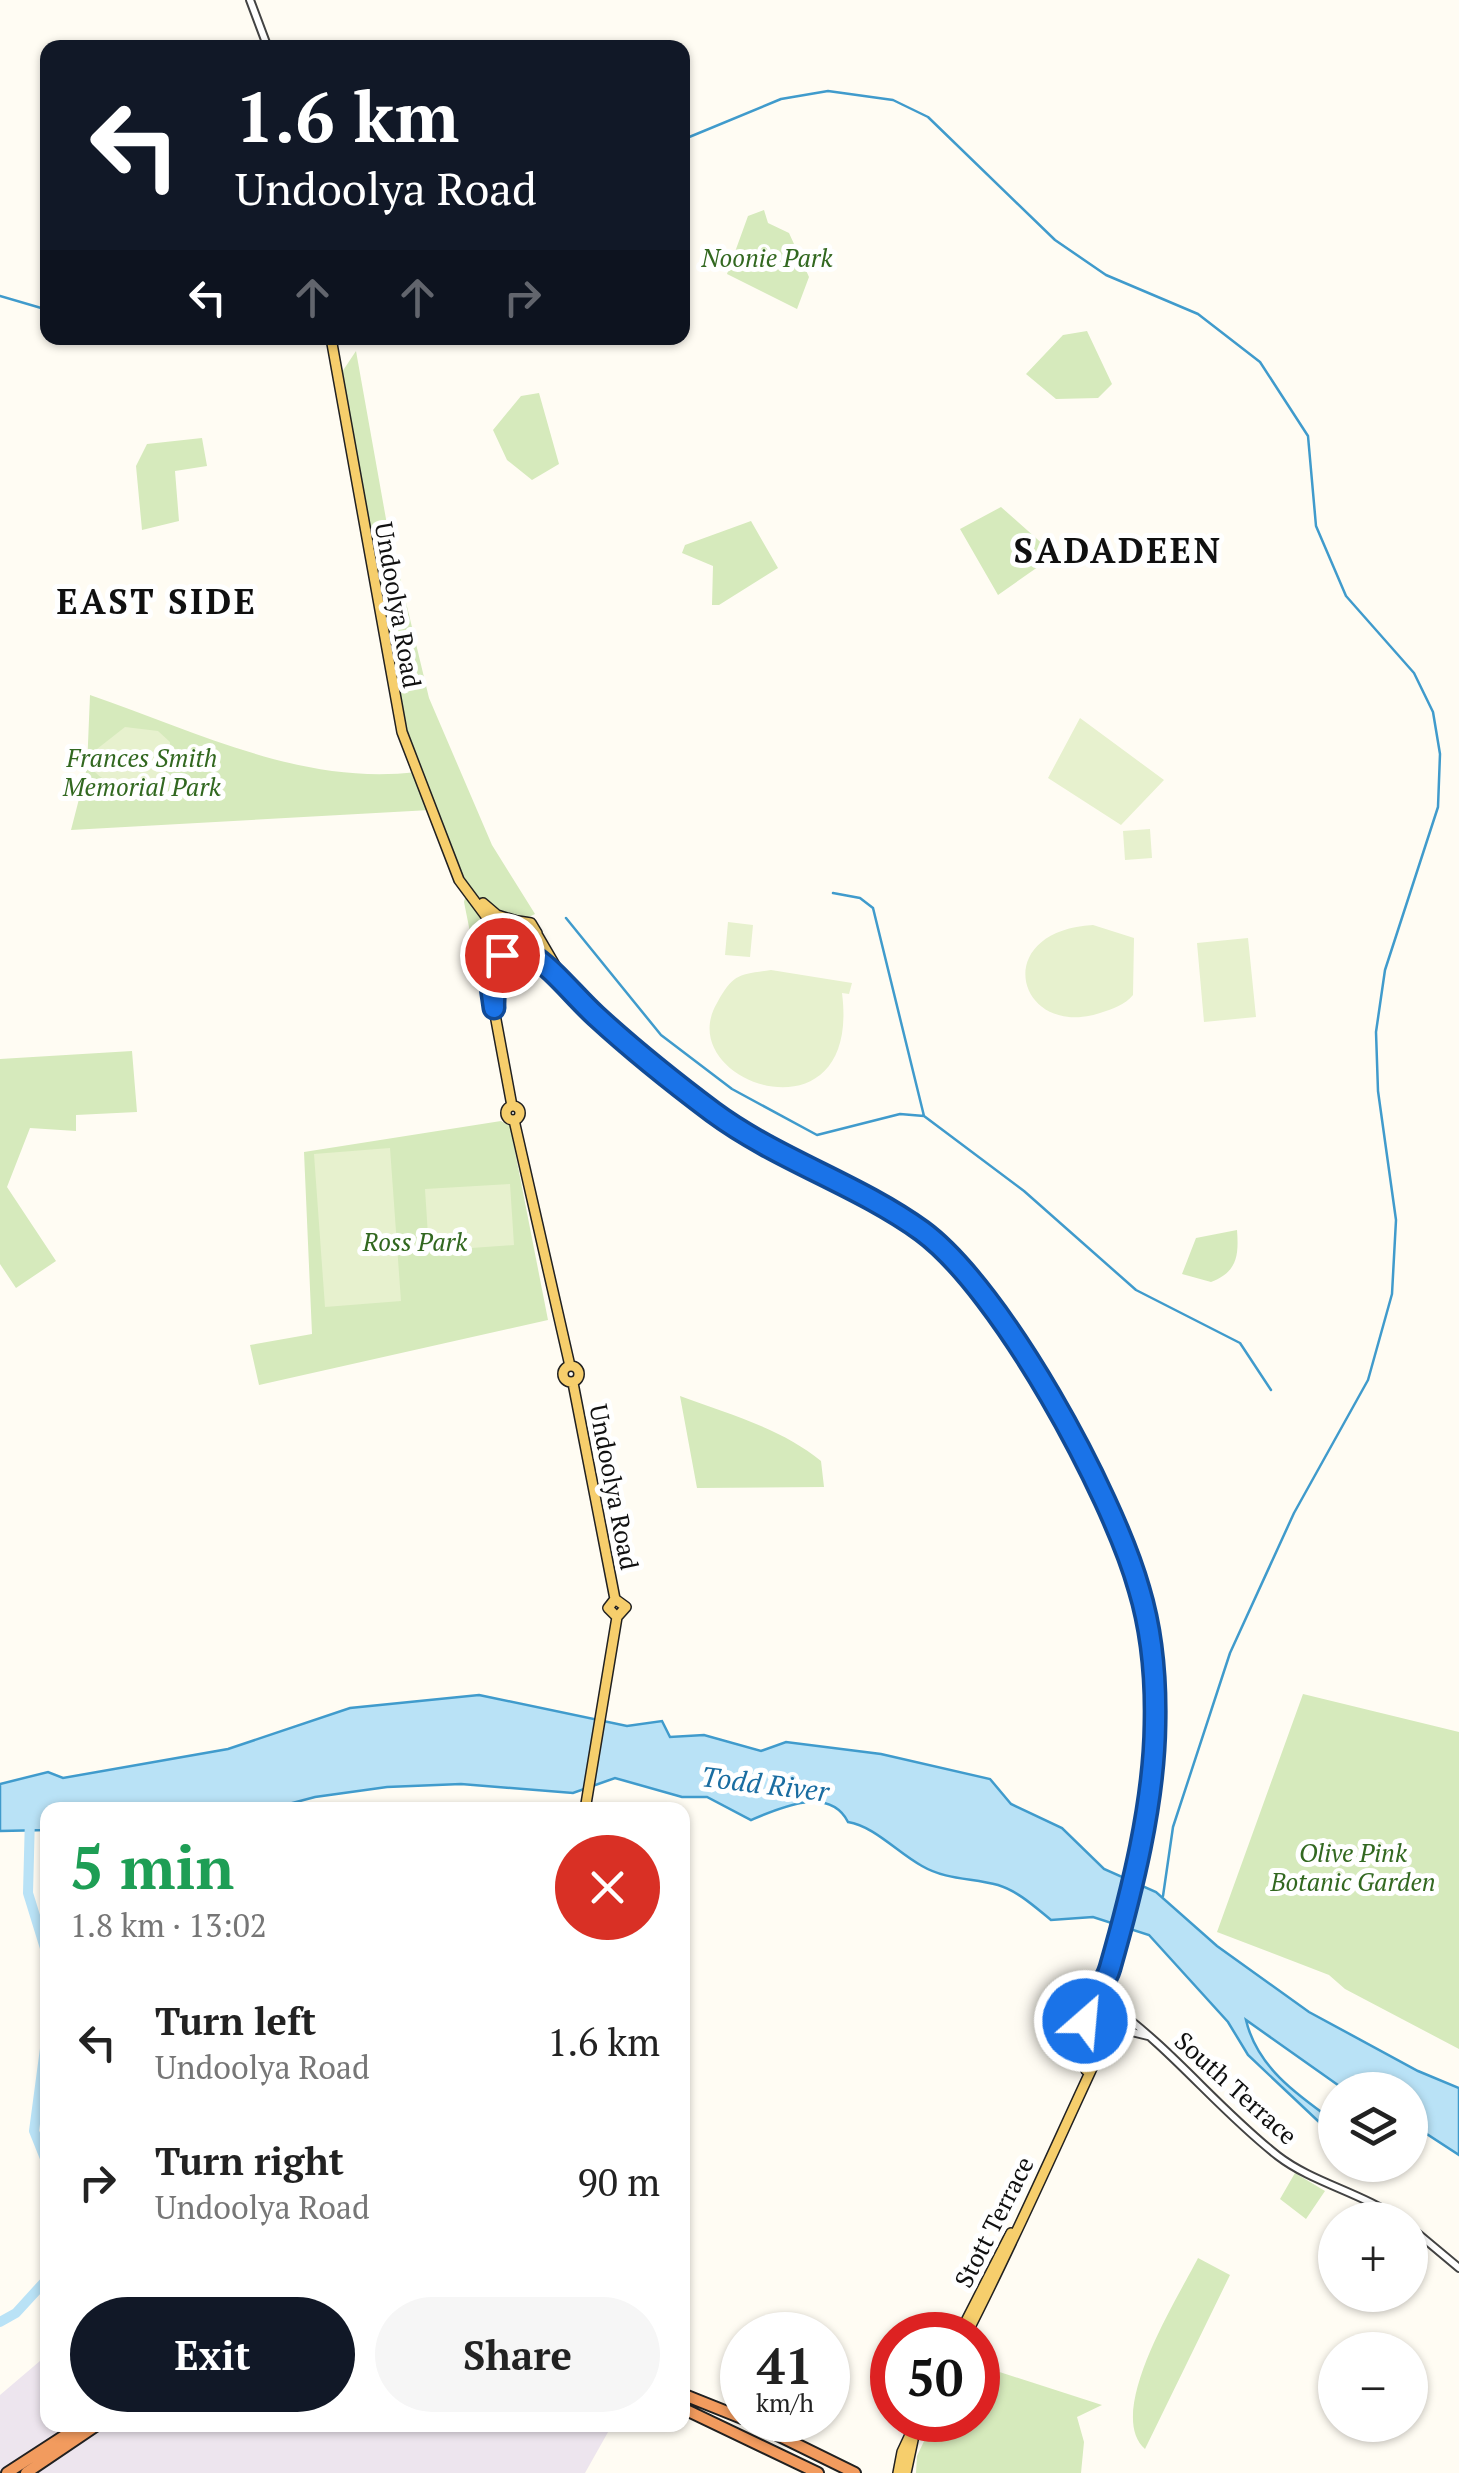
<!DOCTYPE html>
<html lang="en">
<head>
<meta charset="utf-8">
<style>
  :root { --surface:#fff; --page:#f6f6f6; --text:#222; --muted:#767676; --accent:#111827 }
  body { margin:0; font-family:"PT Serif",serif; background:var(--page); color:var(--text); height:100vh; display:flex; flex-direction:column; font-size:38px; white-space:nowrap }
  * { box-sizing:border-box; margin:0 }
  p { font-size:32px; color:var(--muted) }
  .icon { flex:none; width:55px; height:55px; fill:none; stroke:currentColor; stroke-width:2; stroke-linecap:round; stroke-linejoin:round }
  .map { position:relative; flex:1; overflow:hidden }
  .drawer { position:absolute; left:40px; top:1802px; width:650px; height:630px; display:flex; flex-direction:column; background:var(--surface); border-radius:20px; box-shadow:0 2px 8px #0004 }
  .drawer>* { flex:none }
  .guide { position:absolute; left:40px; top:40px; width:650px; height:305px; border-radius:20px; box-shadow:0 2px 8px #0004; background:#111827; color:#fff; overflow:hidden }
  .fabs { position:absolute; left:1318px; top:2072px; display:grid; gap:20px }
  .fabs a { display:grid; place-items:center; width:110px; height:110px; border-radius:50%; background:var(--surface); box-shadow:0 2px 8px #0004; font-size:50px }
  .speed { position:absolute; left:720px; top:2312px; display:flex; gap:20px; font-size:50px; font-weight:700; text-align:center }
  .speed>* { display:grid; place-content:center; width:130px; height:130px; border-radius:50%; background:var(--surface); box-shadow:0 2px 8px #0004; line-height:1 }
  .speed small { font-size:25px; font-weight:400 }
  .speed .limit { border:15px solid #d22; background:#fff; color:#111 }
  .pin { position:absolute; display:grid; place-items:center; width:85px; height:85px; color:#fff; margin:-42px; border:5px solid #fff; border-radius:50%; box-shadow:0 2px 10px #0007 }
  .me { position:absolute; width:110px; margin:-55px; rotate:27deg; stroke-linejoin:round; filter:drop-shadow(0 0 8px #0008) }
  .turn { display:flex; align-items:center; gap:35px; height:210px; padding:0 30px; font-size:45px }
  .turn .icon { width:130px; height:130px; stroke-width:2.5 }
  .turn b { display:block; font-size:70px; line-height:85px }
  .lanes { display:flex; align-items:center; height:95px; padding:0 30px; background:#0003; justify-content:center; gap:50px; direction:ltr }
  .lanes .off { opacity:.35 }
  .round { display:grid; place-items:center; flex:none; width:105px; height:105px; border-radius:52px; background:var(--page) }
  .head { display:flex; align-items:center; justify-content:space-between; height:170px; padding:0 30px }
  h1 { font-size:60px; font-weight:700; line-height:75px; color:#1e9e55 }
  .primary-button { display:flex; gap:20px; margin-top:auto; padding:20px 30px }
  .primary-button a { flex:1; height:115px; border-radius:60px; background:var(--accent); color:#fff; font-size:40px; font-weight:700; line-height:115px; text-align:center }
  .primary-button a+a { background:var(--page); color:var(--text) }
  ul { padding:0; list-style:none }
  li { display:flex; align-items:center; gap:30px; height:140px; padding:0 30px }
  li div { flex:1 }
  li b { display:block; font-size:38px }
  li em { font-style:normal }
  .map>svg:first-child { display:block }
  .industrial { fill:#ede5ee }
  .green { fill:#d6eabc }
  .pitch { fill:#e7f1ce }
  .water { fill:#b9e2f6; stroke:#409bcc; stroke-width:2.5 }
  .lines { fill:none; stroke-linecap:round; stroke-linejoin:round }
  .stream { stroke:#409bcc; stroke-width:2.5 }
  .river { stroke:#b9e2f6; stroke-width:10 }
  .minor-casing { stroke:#434343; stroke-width:10 }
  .major-casing { stroke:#212121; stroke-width:12 }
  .highway-casing { stroke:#212121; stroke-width:14 }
  .minor { stroke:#fff; stroke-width:6 }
  .major { stroke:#f6ce6c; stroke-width:9 }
  .highway { stroke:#f29b5e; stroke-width:10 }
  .route-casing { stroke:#114b97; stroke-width:25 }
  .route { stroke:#1a73e8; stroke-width:18 }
  .labels { text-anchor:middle; stroke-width:10; stroke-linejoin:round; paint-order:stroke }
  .park-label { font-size:25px; font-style:italic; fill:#326820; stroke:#fff }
  .street-label { font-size:25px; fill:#101010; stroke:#fff }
  .water-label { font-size:28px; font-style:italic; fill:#1a6da1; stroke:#fff }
  .district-label { font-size:35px; font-weight:bold; letter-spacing:2.5px; fill:#101010; stroke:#fff }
</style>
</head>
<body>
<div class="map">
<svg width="1459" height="2473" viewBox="0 0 1459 2473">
  <rect width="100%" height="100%" fill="#fffcf3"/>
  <!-- industrial -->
  <path class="industrial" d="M47,2355l1,70h564l-27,48h-585v-78z"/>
  <!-- green -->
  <path class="green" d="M764,210l4,13 21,10 20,44 -12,32 -70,-35 21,-58z
    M1087,331l25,53 -14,14 -42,1 -30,-25 37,-39z
    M356,351l30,168 43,179 63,147 43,69c-54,30 -87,-68 -105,-104l-359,20 16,-62 3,-73c105,36 213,91 326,77l-8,-23 -70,-371z
    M539,393l20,71 -27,16 -25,-20 -14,-30 28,-34z
    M202,438l5,28 -32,5 4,50 -37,9 -6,-64 11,-22z
    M1001,507l54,48 -57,40 -38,-66z
    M751,521l27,47 -59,37h-7l1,-39 -31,-13 3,-8z
    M466,894l39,45 -14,48 -12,-10 -15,-75z
    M132,1051l5,61 -61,3v16l-46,-3 -23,59 49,74 -40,27 -16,-24v-205z
    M501,1121l9,5 38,194 -289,65 -9,-40 62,-11 -8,-182z
    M1237,1230c2,26 0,42 -26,52l-29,-8 14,-36z
    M680,1396c48,18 101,32 141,65l3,26 -127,1z
    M1303,1694l156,38v317l-114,-60 -16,-14 -112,-43z
    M481,1802l55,8h-170l2,-3z
    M1295,2173l30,18 -19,28 -26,-20z
    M1198,2258l32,17 -85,174c-41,-36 34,-153 53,-191z
    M978,2365l124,40 -25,12 7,25 -3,31h-165l1,-17 17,-36h44z"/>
  <!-- pitch -->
  <path class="pitch" d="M1080,718l84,62 -43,45 -73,-47z
    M125,727l33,4 12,11 1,23c-17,27 -53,30 -76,7l2,-23z
    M1150,829l2,29 -27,2 -2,-29z
    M728,922l25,3 -3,32 -25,-2z
    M1093,925l41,13 -1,57c-8,10 -21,14 -33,18 -83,27 -112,-82 -7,-88z
    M1248,938l8,79 -52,5 -7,-79z
    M771,970l81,13 -3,11 -7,-1c20,155 -172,90 -125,10 17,-30 21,-28 54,-33z
    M390,1148l11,153 -76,6 -11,-153z
    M510,1184l4,61 -85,6 -4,-62z"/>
  <!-- water -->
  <path class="water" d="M479,1695l148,31 35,-5 8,16 34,-2 57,16 25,-9 95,12 109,25 21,25 51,24 42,41 52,23 61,54 92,66 109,59 41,17v67l-49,-32v-33h-65l-99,-70c11,47 51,75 89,102v15l-87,-82 -20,-33 -79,-87 -56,-18 -42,3c-16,-13 -33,-29 -53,-35 -26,-7 -52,-5 -76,-19 -24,-13 -48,-40 -74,-44 -19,-37 -69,-14 -97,-2l-44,-23h-25l-67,-19 -42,15 -112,-9 -74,3 -72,10 -49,13h-218l-1,20 -47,1v-47l48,-12 15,6 165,-29 122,-41z"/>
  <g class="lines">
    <!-- stream -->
    <path class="stream" d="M682,140l99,-41 47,-8 65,9 35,17 127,123 51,35 92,39 62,48 48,74 8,90 30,70 68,77 19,39 7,42 -2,53 -53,163 -9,62 2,59 18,129 -4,74 -24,86 -74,133 -64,140 -57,174 -10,69
      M0,296l48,14
      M833,893l27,5 13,10 51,208
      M566,918l95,117 71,54 85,46 83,-21 24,2 100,75 112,99 104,53 31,47"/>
    <!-- river -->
    <path class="river" d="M30,1817l-2,76 20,65
      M48,2026l-14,105 14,35
      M0,2322l16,-9 32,-35"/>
    <defs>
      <path id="minor" d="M250,0l18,48
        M1113,2007c60,43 106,103 165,149 35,27 85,37 122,64
        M1111,2027l37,9
        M1410,2227l49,41"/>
      <path id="major" d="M331,338l71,394 57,148 52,70h20l6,-17 -6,-10 -13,-2 -12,9v12
        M483,903l14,12 20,6
        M538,936l25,43
        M506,943l-15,50 21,113
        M523,953l15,6 63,61 113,93 69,44 119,61 41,29 47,56 60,96 50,91 32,74 22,105 1,72 -8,59 -40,184 8,35c-50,105 -95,211 -149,316
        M499,976l9,-15 15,-8
        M506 1113a7 7 0 1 1 14 0a7 7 0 1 1-14 0Z
        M514,1120l56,246
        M563 1374a8 8 0 1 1 16 0a8 8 0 1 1-16 0Z
        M573,1383l42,216
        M615,1599l11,8 -9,10
        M615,1599l-7,9 9,9
        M585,1810l32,-193
        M1108,2030h-15l-8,-14 9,-14 16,2
        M1086,2070l4,-32 -3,-14
        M959,2335l52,-102
        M898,2473l4,-21 15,-32
        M906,2473l7,-33"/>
      <path id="highway" d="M682,2394l60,24
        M682,2408l136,65
        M747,2420l108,53
        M7,2473l74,-48
        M26,2473l71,-48"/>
    </defs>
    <!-- minor casing -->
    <use href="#minor" class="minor-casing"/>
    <!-- major casing -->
    <use href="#major" class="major-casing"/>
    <!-- highway casing -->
    <use href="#highway" class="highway-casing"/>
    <!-- minor -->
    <use href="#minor" class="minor"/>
    <!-- major -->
    <use href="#major" class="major"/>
    <!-- highway -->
    <use href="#highway" class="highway"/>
  </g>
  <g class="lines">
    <defs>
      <path id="route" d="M502,955l-11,32 3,21c-1,-23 7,-56 36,-54 24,15 45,43 66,62 37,34 77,66 117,96 65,48 144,72 209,119 80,59 190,262 217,358 13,43 17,89 16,135 -1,80 -23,167 -45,244 -5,19 -25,35 -25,53"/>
    </defs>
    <!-- route casing -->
    <use href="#route" class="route-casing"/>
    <!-- route -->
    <use href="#route" class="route"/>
  </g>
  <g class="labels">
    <!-- park labels -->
    <g class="park-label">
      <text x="767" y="267">Noonie Park</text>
      <text x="142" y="767">Frances Smith<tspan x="142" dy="29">Memorial Park</tspan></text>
      <text x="415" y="1251">Ross Park</text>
      <text x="1353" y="1862">Olive Pink<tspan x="1353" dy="29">Botanic Garden</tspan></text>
    </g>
    <!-- street labels -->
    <g class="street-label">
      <text transform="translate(398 605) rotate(80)" y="9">Undoolya Road</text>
      <text transform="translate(614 1487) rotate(79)" y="9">Undoolya Road</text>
      <text transform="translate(1236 2088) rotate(42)" y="9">South Terrace</text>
      <text transform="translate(994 2222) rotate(-63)" y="9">Stott Terrace</text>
    </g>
    <!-- water labels -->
    <g class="water-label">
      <text transform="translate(765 1784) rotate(7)" y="10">Todd River</text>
    </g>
    <!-- district labels -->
    <g class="district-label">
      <text x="1118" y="563">SADADEEN</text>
      <text x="157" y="614">EAST SIDE</text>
    </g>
  </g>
</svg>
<div class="fabs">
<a><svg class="icon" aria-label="layers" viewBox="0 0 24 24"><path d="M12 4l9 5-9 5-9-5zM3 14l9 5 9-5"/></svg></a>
<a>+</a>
<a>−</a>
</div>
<div class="speed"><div>41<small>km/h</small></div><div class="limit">50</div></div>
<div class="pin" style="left:502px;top:955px;background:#d93025"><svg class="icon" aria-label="arrive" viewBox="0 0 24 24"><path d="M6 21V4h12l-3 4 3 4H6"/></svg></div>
<svg class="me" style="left:1085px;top:2021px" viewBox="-20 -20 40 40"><circle r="17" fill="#1a73e8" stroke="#fff" stroke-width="3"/><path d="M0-11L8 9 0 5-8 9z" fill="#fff"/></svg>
<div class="guide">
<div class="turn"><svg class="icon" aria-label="left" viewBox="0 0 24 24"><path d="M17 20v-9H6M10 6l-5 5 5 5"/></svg><div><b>1.6 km</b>Undoolya Road</div></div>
<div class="lanes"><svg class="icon" aria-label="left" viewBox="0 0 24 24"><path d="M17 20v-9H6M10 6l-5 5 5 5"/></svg><svg class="icon off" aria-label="ahead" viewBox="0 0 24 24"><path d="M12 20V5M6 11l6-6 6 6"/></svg><svg class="icon off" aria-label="ahead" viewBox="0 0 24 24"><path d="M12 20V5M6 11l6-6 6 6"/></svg><svg class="icon off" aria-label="right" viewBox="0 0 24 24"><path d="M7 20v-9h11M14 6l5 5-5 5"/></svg></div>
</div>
<section class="drawer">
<div class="head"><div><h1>5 min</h1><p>1.8 km · 13:02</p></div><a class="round" style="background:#d93025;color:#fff"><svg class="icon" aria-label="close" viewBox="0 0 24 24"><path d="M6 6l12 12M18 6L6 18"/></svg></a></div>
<ul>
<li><svg class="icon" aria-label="left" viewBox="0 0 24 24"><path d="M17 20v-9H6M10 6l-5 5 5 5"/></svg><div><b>Turn left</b><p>Undoolya Road</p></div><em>1.6 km</em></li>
<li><svg class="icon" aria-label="right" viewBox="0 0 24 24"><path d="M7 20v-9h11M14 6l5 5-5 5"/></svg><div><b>Turn right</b><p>Undoolya Road</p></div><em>90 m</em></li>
</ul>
<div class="primary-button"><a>Exit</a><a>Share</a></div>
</section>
</div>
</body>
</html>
